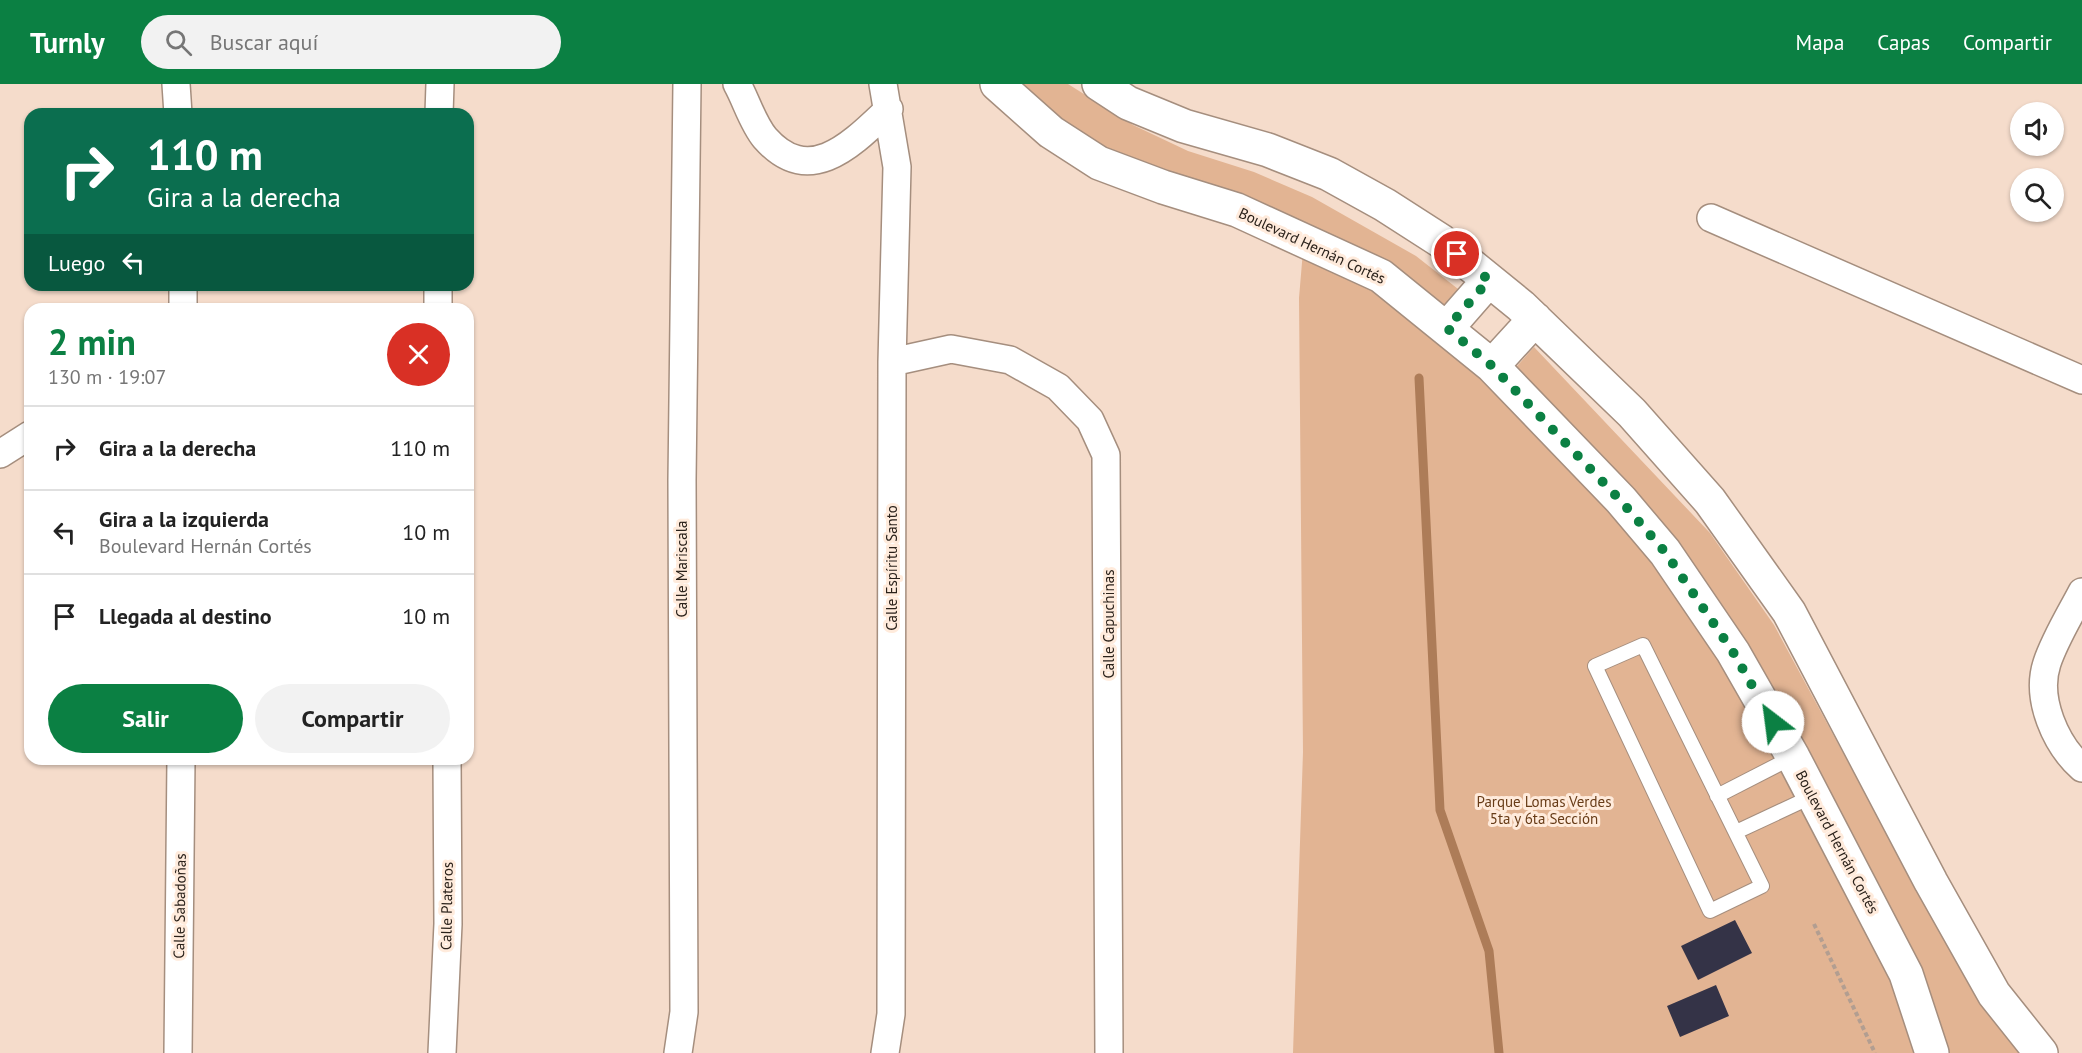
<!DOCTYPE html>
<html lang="es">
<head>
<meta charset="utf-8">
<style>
  :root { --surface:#fff; --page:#f2f2f2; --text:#222; --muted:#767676; --line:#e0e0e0; --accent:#0b8043 }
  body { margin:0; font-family:"PT Sans",sans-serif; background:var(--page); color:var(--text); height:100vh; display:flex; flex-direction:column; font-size:22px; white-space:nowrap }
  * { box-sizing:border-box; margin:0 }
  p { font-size:20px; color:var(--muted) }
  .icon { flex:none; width:33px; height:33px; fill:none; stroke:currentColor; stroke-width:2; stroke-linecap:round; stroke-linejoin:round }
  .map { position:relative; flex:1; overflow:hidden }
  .drawer { position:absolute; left:24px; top:219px; width:450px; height:462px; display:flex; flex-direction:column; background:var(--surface); border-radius:18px; box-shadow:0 2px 4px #0004 }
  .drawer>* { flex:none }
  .top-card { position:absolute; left:24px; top:24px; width:450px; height:183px; border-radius:18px; box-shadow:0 2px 4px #0004; background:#0b6e4f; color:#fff; overflow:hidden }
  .fabs { position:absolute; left:2010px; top:18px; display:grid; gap:12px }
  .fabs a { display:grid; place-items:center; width:54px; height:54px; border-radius:50%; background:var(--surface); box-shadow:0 2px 4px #0004; font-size:30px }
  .pin { position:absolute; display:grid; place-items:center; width:51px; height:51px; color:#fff; margin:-26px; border:3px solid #fff; border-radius:50%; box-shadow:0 2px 6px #0007 }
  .me { position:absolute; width:66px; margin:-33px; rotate:330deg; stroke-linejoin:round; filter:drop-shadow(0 0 4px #0008) }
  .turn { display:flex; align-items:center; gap:21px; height:126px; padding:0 24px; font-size:27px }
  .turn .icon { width:78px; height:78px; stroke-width:2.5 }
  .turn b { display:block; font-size:42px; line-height:51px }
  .then { display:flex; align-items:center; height:57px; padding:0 24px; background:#0003; gap:12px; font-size:22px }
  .round { display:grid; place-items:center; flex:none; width:63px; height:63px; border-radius:32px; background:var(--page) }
  .head { display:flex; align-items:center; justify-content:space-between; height:102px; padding:0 24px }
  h1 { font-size:36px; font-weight:800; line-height:45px; color:var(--accent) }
  .primary-button { display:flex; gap:12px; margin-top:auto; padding:12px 24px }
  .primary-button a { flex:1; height:69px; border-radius:36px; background:var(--accent); color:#fff; font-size:24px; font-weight:800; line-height:69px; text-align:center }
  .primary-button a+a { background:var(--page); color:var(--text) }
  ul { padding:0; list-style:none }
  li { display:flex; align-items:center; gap:18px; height:84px; padding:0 24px; border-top:2px solid var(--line) }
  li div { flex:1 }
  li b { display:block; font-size:22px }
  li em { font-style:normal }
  header { display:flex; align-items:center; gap:36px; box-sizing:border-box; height:84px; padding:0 30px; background:var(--accent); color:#fff }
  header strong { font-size:28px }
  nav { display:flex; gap:33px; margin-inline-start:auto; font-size:21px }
  .search { width:420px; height:54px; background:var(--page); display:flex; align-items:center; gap:15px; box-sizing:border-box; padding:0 21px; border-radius:33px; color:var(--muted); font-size:22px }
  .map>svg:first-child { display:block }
  .green { fill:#e2b493 }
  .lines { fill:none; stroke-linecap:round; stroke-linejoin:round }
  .stream { stroke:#ad7c58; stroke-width:9 }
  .building { fill:#343347 }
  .service-casing { stroke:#a58e7e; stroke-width:16 }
  .minor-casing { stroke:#a58e7e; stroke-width:30 }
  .secondary-casing { stroke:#a58e7e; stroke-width:36 }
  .path { stroke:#b29e91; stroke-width:4; stroke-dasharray:4.5 3; stroke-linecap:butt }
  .service { stroke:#fff; stroke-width:14 }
  .minor { stroke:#fff; stroke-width:27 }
  .secondary { stroke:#fff; stroke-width:33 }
  .route { stroke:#0b8043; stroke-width:10; stroke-dasharray:0 18 }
  .labels { text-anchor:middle; stroke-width:6; stroke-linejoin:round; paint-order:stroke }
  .street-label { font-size:15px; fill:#2a211a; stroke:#ffebdc }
  .park-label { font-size:15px; fill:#683c18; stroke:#ffebdc }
</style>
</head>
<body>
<header>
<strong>Turnly</strong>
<div class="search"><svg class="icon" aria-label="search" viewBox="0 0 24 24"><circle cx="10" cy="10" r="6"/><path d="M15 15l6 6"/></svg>Buscar aquí</div>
<nav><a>Mapa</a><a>Capas</a><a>Compartir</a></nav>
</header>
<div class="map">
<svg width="2082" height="969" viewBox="0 0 2082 969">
  <rect width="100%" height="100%" fill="#f5dccb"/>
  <!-- green -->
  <path class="green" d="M1006,0h62l65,41 55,26 66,21 58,25 104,59 51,40 -20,19 -338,-157z
    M1304,155l207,134 23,-26 176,186 64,92 142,263 112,165h-735l10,-301 -4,-454z"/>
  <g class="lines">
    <!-- stream -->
    <path class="stream" d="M1419,294l21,432 49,141 10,102"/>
  </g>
  <!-- building -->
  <path class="building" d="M1735,836l17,33 -54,27 -17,-34z
    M1716,901l13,31 -49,21 -13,-31z"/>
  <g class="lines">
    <defs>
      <path id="service" d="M1643,561l119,241 -52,25 -115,-245z
        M1717,712l76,-39
        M1736,748l77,-36"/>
      <path id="minor" d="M176,0l2,30
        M737,0c9,16 16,40 28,54 45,51 88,5 124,-29
        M883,0l14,83 -5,195 -1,652 -6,39
        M439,30l1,-30
        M1711,134l371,162
        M183,201v24
        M438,225v-24
        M892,278l59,-13 59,11 48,27 32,33 16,35 3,598
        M0,370l30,-19
        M2082,508c-12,23 -27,47 -35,71 -12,36 9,82 35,105
        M178,969l3,-294
        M442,969l6,-129 -1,-165
        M678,969l6,-41 -2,-532 5,-396"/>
      <path id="secondary" d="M997,0l54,48 48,31 64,24 74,23 144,66 111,90 129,134 44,52 68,100 60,105 113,217 26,79
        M1099,0l29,19 56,23 84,24 61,24 56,31 56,36 80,65 111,107 78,88 79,111 142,270 63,112 47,59
        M1447,244l42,-48
        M1492,282l43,-47"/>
    </defs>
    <!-- service casing -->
    <use href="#service" class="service-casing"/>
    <!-- minor casing -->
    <use href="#minor" class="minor-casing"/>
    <!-- secondary casing -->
    <use href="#secondary" class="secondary-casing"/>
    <!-- path -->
    <path class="path" d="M1814,840l61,129"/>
    <!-- service -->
    <use href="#service" class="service"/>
    <!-- minor -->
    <use href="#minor" class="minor"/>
    <!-- secondary -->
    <use href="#secondary" class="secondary"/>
  </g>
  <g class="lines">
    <!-- route -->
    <path class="route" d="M1457,170l32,26 -42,48 45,38 129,135 44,51 68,100 40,70"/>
  </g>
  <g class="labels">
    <!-- street labels -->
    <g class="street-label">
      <text transform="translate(1312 162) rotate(25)" y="5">Boulevard Hernán Cortés</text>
      <text transform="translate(892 484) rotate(-90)" y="5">Calle Espíritu Santo</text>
      <text transform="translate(682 485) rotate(-90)" y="5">Calle Mariscala</text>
      <text transform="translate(1109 540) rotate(-90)" y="5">Calle Capuchinas</text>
      <text transform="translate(1837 758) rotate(62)" y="5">Boulevard Hernán Cortés</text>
      <text transform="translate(180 822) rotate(-89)" y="5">Calle Sabadoñas</text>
      <text transform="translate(447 822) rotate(-89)" y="5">Calle Plateros</text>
    </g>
    <!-- park labels -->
    <g class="park-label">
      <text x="1544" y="723">Parque Lomas Verdes<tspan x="1544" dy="17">5ta y 6ta Sección</tspan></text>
    </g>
  </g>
</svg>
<div class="fabs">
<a><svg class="icon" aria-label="sound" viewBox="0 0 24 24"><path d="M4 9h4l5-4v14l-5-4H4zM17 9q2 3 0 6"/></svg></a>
<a><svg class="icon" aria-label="search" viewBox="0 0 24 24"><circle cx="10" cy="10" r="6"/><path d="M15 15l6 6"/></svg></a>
</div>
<div class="pin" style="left:1457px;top:170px;background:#d93025"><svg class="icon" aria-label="arrive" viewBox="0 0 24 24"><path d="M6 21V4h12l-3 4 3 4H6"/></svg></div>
<svg class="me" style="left:1773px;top:638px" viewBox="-20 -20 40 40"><circle r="19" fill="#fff"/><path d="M0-13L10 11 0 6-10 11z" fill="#0b8043"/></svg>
<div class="top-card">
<div class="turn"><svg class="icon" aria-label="right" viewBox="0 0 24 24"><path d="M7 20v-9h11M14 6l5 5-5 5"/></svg><div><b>110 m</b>Gira a la derecha</div></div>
<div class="then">Luego<svg class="icon" aria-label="left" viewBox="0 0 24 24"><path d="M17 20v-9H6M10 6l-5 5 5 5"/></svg></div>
</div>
<section class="drawer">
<div class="head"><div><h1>2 min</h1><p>130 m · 19:07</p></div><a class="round" style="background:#d93025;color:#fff"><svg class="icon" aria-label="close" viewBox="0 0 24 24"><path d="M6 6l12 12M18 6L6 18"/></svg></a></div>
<ul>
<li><svg class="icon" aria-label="right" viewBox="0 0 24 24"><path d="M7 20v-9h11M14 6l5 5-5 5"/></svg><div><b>Gira a la derecha</b></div><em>110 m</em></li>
<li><svg class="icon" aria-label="left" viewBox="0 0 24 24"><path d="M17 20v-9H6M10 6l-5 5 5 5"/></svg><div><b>Gira a la izquierda</b><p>Boulevard Hernán Cortés</p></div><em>10 m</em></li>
<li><svg class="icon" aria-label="arrive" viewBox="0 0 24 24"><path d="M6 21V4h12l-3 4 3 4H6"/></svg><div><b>Llegada al destino</b></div><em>10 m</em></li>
</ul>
<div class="primary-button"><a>Salir</a><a>Compartir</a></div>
</section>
</div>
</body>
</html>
